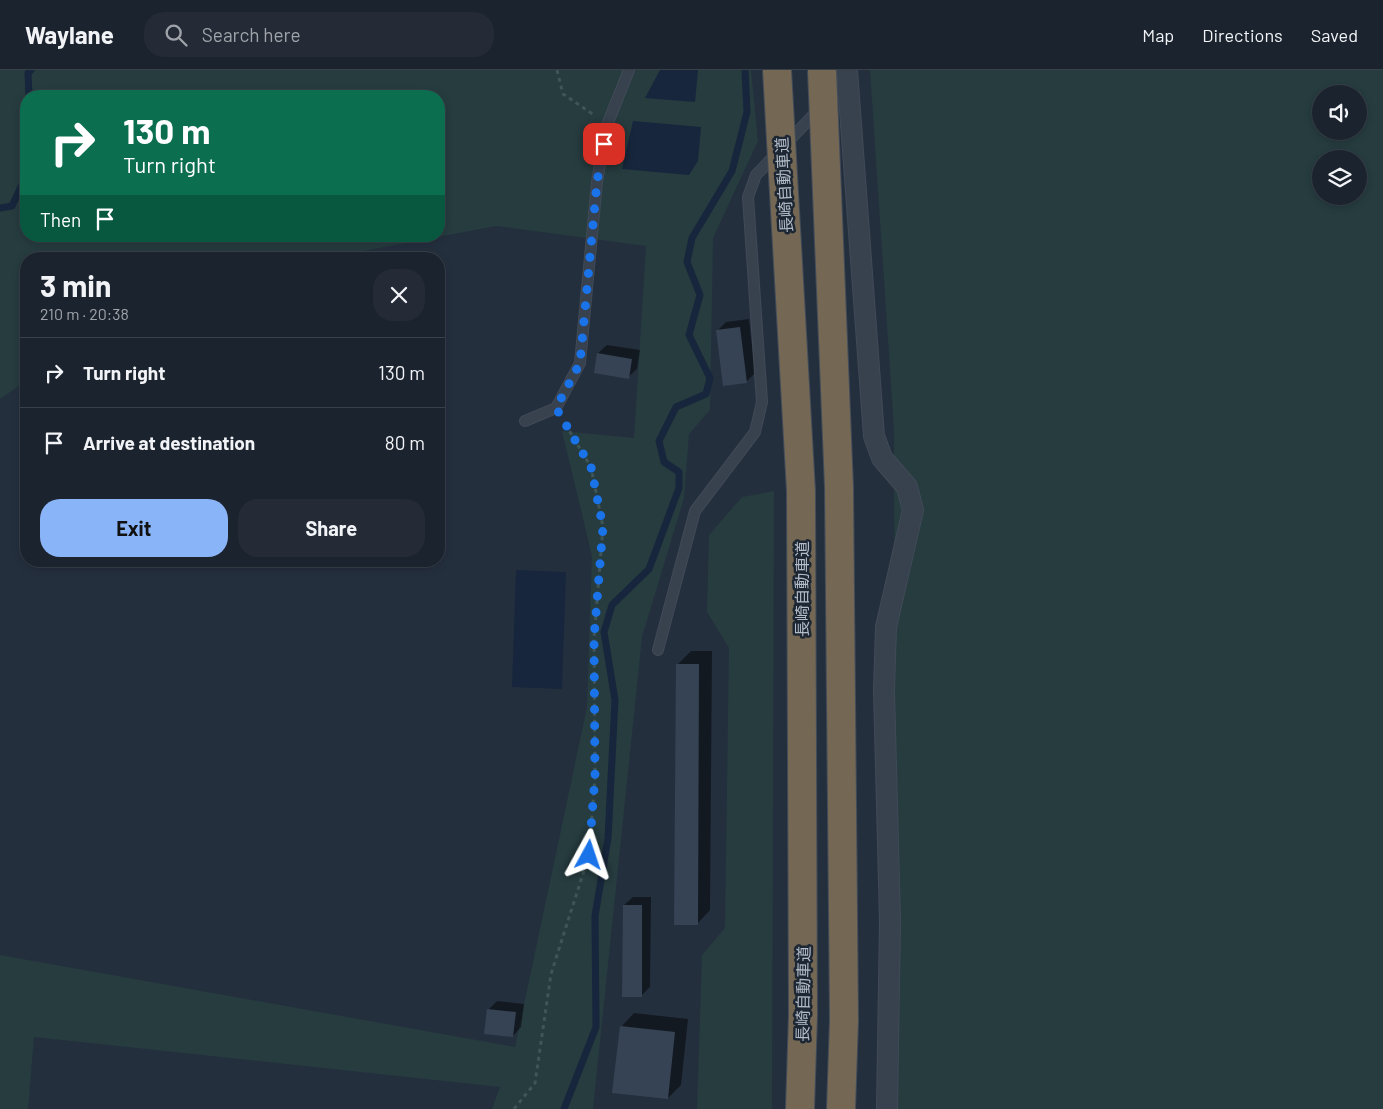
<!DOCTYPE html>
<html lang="en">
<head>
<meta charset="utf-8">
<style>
  :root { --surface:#1b232e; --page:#242b36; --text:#f1f3f6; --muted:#a0a4aa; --line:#39404a; --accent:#8ab4f8 }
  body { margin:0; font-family:Barlow,"Noto Sans JP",sans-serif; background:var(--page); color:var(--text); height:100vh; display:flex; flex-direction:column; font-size:19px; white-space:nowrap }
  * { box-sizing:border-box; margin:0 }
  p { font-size:16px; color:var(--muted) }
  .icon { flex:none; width:28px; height:28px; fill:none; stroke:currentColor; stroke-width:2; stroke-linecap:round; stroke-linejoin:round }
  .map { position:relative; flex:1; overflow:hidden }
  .side { position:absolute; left:20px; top:182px; width:425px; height:315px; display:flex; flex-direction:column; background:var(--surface); border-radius:20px; box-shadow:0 2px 8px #0003,0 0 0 1px var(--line) }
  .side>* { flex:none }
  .top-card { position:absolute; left:20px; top:20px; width:425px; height:152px; border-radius:20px; box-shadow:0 2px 8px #0003,0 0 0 1px var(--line); background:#0b6e4f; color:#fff; overflow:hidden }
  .tools { position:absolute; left:1312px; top:15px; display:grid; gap:10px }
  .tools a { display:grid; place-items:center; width:55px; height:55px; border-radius:50%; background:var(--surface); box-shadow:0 2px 8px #0003,0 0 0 1px var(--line); font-size:25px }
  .pin { position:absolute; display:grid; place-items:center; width:42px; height:42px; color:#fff; margin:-21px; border-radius:10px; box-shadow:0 2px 8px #0006 }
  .me { position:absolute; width:55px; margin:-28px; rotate:5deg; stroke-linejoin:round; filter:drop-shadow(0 0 4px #0008) }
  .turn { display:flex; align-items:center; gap:18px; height:105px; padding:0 20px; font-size:22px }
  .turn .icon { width:65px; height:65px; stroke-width:2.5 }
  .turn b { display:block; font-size:35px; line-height:42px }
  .then { display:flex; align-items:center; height:48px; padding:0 20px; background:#0003; gap:10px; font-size:19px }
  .round { display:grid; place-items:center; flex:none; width:52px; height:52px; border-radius:20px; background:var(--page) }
  .headline { display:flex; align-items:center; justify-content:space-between; height:85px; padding:0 20px }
  h1 { font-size:30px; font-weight:700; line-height:38px }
  .button { display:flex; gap:10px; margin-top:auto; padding:10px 20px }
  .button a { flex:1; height:58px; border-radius:20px; background:var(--accent); color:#111; font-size:20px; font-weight:700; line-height:58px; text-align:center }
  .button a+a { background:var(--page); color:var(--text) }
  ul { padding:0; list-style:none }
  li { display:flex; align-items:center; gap:15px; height:70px; padding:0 20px; border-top:1px solid var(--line) }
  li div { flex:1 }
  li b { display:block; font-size:19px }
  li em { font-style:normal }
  header { display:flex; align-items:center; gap:30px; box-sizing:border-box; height:70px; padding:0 25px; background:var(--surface); border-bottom:1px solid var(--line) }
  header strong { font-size:24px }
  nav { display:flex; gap:28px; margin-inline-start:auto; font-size:18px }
  .search { width:350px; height:45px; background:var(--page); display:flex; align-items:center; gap:12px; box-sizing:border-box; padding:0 18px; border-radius:20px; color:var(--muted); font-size:19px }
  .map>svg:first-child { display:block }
  .green { fill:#263c3f; fill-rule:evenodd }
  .water { fill:#17263c }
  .shadow { fill:#0007 }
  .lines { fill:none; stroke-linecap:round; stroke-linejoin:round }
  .stream { stroke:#17263c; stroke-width:7 }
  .building { fill:#364354 }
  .lane-casing { stroke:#414a57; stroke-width:12 }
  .street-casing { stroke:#414a57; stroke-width:22 }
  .highway-casing { stroke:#434c59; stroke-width:30 }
  .path { stroke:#3f5557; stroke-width:3; stroke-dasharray:4 4; stroke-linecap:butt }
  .lane { stroke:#38414e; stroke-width:10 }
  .street { stroke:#38414e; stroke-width:20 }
  .highway { stroke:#746855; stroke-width:28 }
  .highway-bridge-casing { stroke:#434c59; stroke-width:30; stroke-linecap:butt }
  .highway-bridge { stroke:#746855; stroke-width:28 }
  .route { stroke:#1a73e8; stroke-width:9; stroke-dasharray:0 16.2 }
  .labels { text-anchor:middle; stroke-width:5; stroke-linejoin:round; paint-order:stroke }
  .street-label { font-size:16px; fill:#b4bcc9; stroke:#1d2633 }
</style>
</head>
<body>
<header>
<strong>Waylane</strong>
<div class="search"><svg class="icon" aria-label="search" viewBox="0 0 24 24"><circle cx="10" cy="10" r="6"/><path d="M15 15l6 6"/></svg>Search here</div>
<nav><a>Map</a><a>Directions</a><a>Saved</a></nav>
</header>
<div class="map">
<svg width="1383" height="1039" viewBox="0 0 1383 1039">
  <rect width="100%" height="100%" fill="#242f3e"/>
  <!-- green -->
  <path class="green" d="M0,0h751l7,71 -45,97 -3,172 -21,24 -5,64 -42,139 -49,472h-101l8,-22 -466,-50 -6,72h-28v-154l515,92 72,-340 5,-151 -30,-125 72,7 12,-192 -150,-20 -175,33h-295v122l-26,18zM26,26h413v140h-413z
    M870,0h513v1039h-487l-2,-680zM1321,24h38v37h-38zM1321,89h38v37h-38z
    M774,421l-2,618h-75l5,-154 23,-27 4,-280 -22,-36 2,-77 33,-38z"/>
  <!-- water -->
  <path class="water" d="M660,0h38l-3,32 -50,-4z
    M633,51l68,6 -3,34 -9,14 -67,-6z
    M516,500l50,2 -4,117 -50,-2z"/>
  <!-- shadow -->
  <path class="shadow" d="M749,249l6,54 -9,9 -29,-51 9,-9z
    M607,275l33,5 -3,19 -9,8 -30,-24z
    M691,581h21l-2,259 -13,14 -20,-259z
    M633,827h18l-1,90 -9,9 -17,-91z
    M497,931l27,3 -3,23 -8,9 -25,-26z
    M634,943l54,6 -7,66 -13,13 -47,-71z"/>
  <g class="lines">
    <!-- stream -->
    <path class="stream" d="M29,26l-1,-23 3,-3
      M0,138l12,-2 14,-30
      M564,1039l32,-82 -1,-111 13,-78 7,-138 -11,-68 8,-27 37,-36 30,-81v-16l-15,-10 -5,-21 17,-34 30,-13 4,-16 -21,-43 11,-40 -13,-33 5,-24 40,-67 15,-59 -2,-42"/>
  </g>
  <!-- building -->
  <path class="building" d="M740,257l7,56 -24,3 -7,-56z
    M597,283l35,6 -3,20 -35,-6z
    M676,594h23l-1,261h-24z
    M623,835h19v92h-20z
    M487,939l29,3 -3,25 -29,-3z
    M620,956l55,6 -7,67 -56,-6z"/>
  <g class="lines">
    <defs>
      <path id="lane" d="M525,351l31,-13 24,-45 17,-181 10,-57 22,-55
        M658,580l37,-139 60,-79 7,-30 -14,-205 8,-22 91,-95"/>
      <path id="street" d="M847,0l27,366 8,22 25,29 6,23 -27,117 -2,63 6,231 -3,188"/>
      <path id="highway" d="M839,417l5,533 -3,89
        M800,1039l3,-94 -2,-524"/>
    </defs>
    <!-- lane casing -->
    <use href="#lane" class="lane-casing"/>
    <!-- street casing -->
    <use href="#street" class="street-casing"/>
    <!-- highway casing -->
    <use href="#highway" class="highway-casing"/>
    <!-- path -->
    <path class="path" d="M557,0l6,24 31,21
      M514,1039l21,-26 16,-109 38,-119 6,-79 -1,-138 9,-111 -12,-60 -27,-45"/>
    <!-- lane -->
    <use href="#lane" class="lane"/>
    <!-- street -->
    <use href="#street" class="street"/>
    <!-- highway -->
    <use href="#highway" class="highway"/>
    <defs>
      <path id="highway-bridge" d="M777,0l24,421
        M822,0l17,417"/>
    </defs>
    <!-- highway-bridge casing -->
    <use href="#highway-bridge" class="highway-bridge-casing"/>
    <!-- highway-bridge -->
    <use href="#highway-bridge" class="highway-bridge"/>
  </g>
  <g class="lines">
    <!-- route -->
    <path class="route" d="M589,785l6,-79 -1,-138 9,-111 -12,-60 -35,-59 24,-45 17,-181 7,-38"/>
  </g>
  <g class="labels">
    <!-- street labels -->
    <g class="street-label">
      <text transform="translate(784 115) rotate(-93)" y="6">長崎自動車道</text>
      <text transform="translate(802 519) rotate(-90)" y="6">長崎自動車道</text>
      <text transform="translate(803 924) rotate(-89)" y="6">長崎自動車道</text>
    </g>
  </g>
</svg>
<div class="tools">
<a><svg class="icon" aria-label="sound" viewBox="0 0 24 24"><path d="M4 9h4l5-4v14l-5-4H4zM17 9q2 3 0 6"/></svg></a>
<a><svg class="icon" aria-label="layers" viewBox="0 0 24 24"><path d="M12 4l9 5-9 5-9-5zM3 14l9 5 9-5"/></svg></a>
</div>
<div class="pin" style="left:604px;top:74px;background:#d93025"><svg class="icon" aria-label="arrive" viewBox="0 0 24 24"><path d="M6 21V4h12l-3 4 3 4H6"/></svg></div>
<svg class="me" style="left:589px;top:785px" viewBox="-20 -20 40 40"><path d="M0-17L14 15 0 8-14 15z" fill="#1a73e8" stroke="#fff" stroke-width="4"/></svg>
<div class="top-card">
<div class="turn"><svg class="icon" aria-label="right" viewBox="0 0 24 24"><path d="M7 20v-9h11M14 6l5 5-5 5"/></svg><div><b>130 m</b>Turn right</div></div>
<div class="then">Then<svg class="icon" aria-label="arrive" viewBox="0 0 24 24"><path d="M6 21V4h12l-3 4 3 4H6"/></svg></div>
</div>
<section class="side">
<div class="headline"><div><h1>3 min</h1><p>210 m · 20:38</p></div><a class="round"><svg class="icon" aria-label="close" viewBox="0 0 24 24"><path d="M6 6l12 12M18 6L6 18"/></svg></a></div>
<ul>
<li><svg class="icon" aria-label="right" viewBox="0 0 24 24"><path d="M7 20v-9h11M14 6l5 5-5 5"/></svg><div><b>Turn right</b></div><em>130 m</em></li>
<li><svg class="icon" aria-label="arrive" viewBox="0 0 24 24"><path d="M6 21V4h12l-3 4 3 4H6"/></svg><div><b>Arrive at destination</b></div><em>80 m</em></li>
</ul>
<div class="button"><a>Exit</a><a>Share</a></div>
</section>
</div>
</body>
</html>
